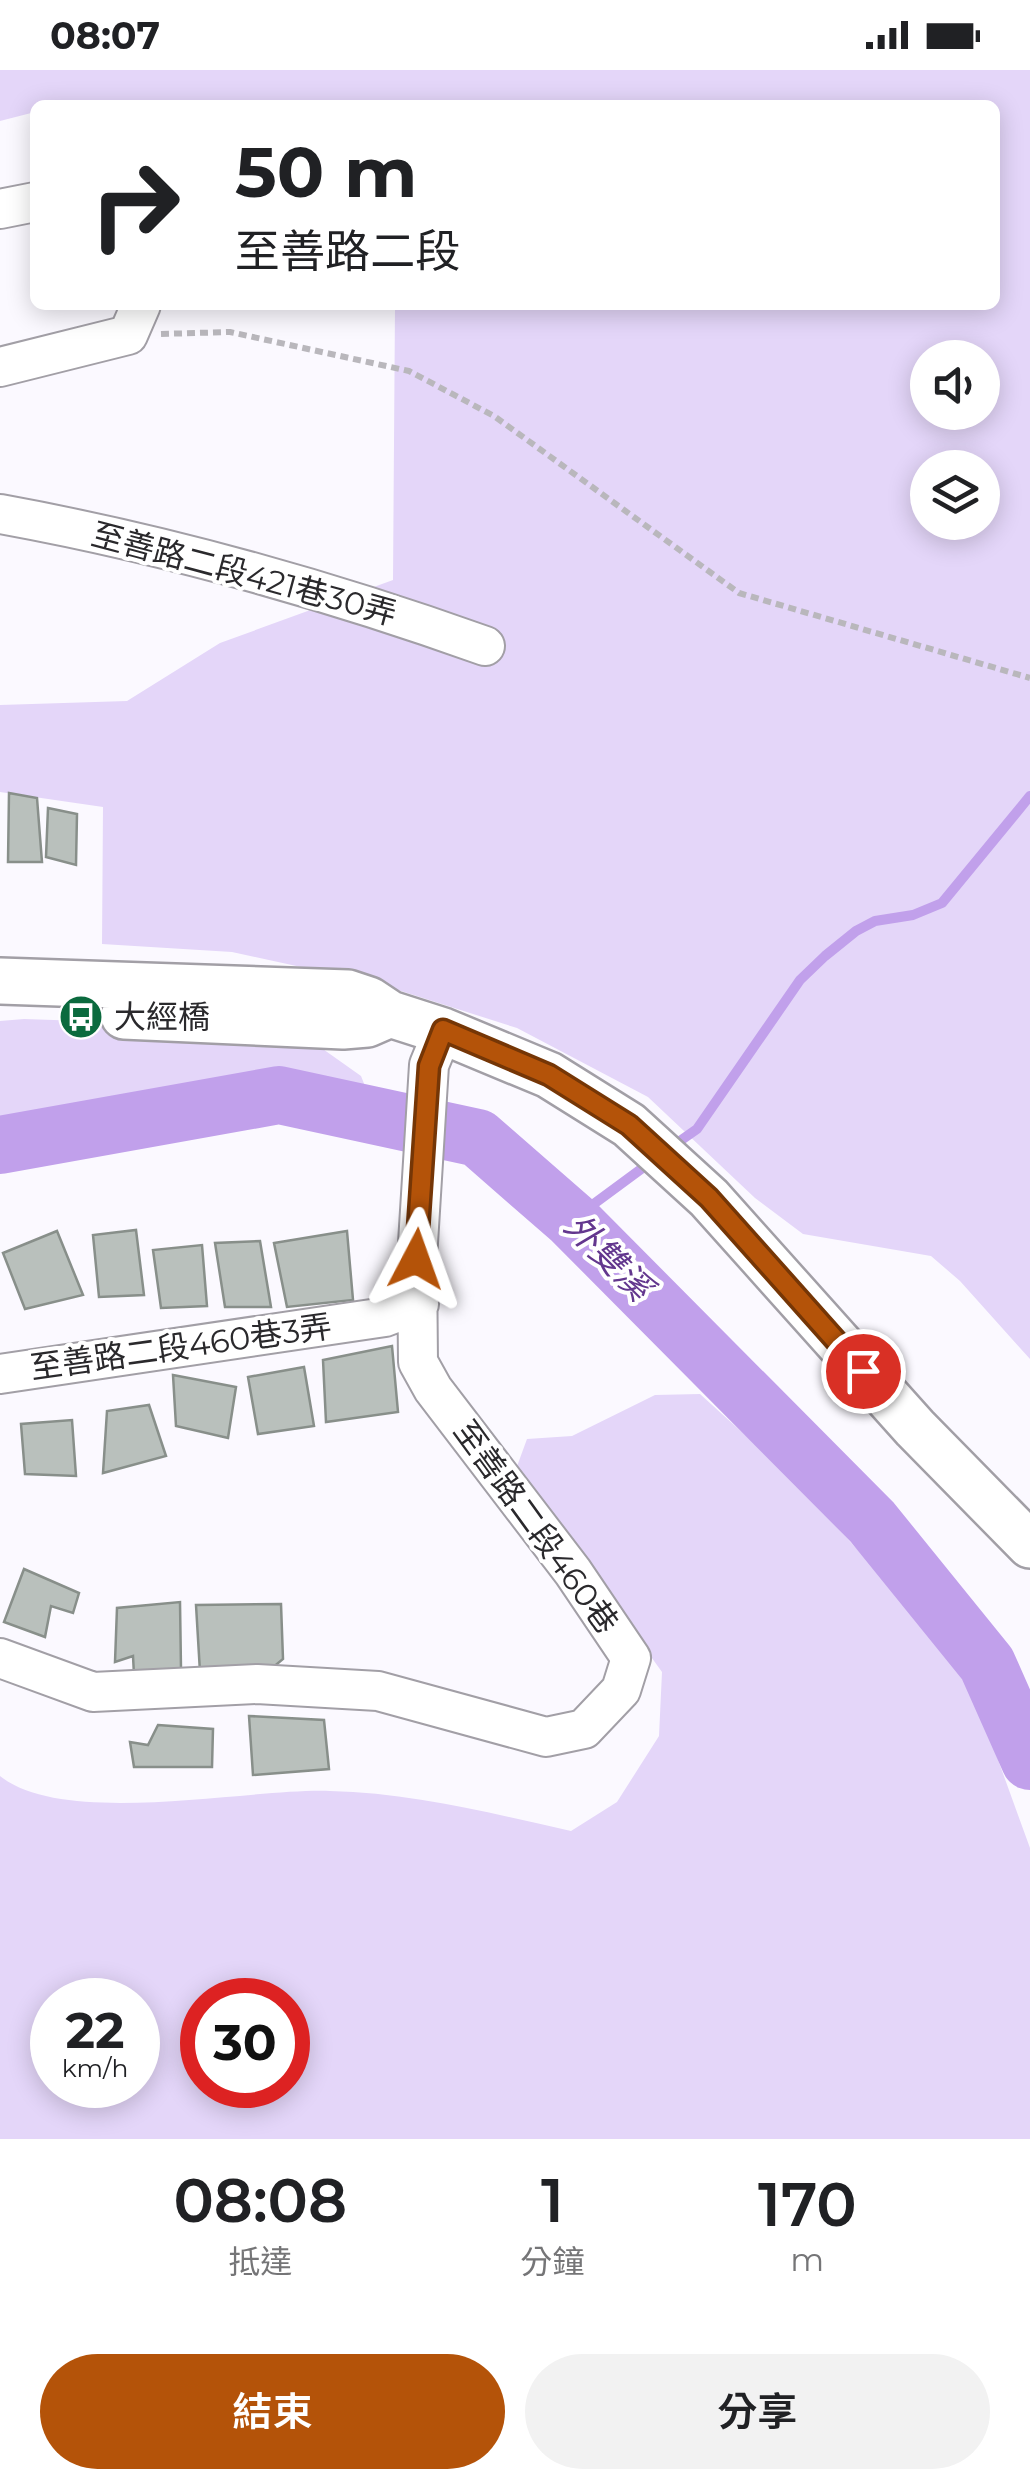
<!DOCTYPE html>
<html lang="zh-TW">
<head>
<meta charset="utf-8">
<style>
  :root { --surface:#fff; --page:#f2f2f2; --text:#202124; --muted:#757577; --accent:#b45309 }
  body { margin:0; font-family:Montserrat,"Noto Sans TC",sans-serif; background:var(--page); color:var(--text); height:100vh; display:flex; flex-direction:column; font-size:38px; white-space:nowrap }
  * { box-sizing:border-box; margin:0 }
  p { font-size:32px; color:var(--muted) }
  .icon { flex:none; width:55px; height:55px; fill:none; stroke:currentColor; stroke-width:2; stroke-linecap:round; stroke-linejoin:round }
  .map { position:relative; height:2069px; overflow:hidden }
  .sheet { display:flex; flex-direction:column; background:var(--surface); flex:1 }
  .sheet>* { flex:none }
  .hud { position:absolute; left:30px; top:30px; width:970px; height:210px; border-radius:15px; box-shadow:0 5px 25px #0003; background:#fff; color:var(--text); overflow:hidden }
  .tools { position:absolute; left:910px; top:270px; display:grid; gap:20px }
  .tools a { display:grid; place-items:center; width:90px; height:90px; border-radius:50%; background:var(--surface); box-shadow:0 5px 25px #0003; font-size:50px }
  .speed { position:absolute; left:30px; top:1908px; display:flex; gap:20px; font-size:50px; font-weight:700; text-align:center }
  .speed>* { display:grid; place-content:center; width:130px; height:130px; border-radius:50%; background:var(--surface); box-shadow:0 5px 25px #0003; line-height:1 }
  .speed small { font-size:25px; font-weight:400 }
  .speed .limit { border:15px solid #d22; background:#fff; color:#111 }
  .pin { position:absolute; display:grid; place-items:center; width:85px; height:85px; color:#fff; margin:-42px; border:5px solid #fff; border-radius:50%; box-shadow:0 2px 10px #0007 }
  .me { position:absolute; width:110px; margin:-55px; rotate:4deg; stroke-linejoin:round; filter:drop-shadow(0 0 8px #0008) }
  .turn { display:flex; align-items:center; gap:35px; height:210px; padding:0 40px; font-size:45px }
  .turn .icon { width:130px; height:130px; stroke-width:2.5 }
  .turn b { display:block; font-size:70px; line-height:85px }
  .eta { display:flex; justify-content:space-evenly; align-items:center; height:170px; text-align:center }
  .eta b { font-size:60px; font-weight:600; line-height:70px }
  .action { display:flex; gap:20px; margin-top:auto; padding:20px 40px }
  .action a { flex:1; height:115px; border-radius:60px; background:var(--accent); color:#fff; font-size:40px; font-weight:600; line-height:115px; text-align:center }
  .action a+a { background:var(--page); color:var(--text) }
  .status { display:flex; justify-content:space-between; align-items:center; height:70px; padding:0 50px; background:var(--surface); direction:ltr }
  .status svg { height:28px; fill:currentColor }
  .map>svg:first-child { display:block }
  .green { fill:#e4d6f9; fill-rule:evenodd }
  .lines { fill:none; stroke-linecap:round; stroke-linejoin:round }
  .stream { stroke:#c1a0eb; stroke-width:10 }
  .river { stroke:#c1a0eb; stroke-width:58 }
  .building { fill:#b9c0bc; stroke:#888f8a; stroke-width:2.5 }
  .minor-casing { stroke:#a29fa6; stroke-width:42 }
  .tertiary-casing { stroke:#a29fa6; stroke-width:50 }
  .path { stroke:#b9b7bc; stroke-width:6; stroke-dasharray:8 5; stroke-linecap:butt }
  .minor { stroke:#fff; stroke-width:38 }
  .tertiary { stroke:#fff; stroke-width:45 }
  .route-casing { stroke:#753606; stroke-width:25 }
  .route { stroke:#b45309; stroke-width:18 }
  .labels { text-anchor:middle; stroke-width:8; stroke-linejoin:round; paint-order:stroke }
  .street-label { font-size:32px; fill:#2a292c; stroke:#fff }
  .poi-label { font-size:32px; fill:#2a292c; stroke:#fff; text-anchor:start }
  .water-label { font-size:35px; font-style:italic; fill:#63378e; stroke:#fff }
</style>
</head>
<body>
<div class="status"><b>08:07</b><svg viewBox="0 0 49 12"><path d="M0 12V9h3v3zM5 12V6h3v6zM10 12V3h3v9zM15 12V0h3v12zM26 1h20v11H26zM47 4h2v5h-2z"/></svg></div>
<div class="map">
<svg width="1030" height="2069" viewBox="0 0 1030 2069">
  <rect width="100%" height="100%" fill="#fbf9ff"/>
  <!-- green -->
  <path class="green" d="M0,0h1030v1289l-70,-78 -29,-25 -128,-22 -48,-36 -107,-101 -131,-69 -138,-44 -147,-32 -130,-8 1,-137 -103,-15v-87l127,-4 93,-58 173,-63 2,-273 -3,-2h603v-200h-960v7l-35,9zM928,288h54v54h-54zM928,398h54v54h-54z
    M24,949l148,5 141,18 48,34 4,10 -4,9c-23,2 -48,-12 -72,-17l-289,44v-101z
    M700,1324l90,82 174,190 66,182v291h-1030v-363c65,52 247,12 330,15 83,2 161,22 241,40l46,-29 42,-66 3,-64 -146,-203 11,-30 45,-3 83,-41zM52,1930h86v85h-86zM202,1930h86v85h-86z"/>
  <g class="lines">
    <!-- stream -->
    <path class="stream" d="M670,1078l27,-19 103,-149 25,-24 31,-25 19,-10 38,-6 29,-12 88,-107
      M572,1150l80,-59"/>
    <!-- river -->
    <path class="river" d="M0,1075l279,-50 199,43 94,82 300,302 115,142 43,97"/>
  </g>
  <!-- building -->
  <path class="building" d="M9,723l28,5 5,64h-34z
    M48,738l29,6 -1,51 -30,-8z
    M136,1160l8,65 -45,2 -6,-62z
    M57,1161l26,64 -58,14 -22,-56z
    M347,1161l6,69 -66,7 -13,-64z
    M260,1171l11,66h-46l-10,-64z
    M202,1175l5,61 -46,2 -8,-58z
    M392,1276l6,66 -72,10 -3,-62z
    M304,1297l10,59 -56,8 -10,-57z
    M173,1305l63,12 -8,51 -52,-12z
    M149,1335l17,51 -63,17 4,-62z
    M72,1350l4,56 -51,-2 -4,-50z
    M24,1499l55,24 -6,20 -22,-7 -6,31 -41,-15z
    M180,1532l1,67 -47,6 -1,-19 -18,6 2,-54z
    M281,1534l2,55 -18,15 -65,-2 -4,-67z
    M249,1646l75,4 5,49 -76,6z
    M158,1655l55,4 -1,38h-78l-4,-25 18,3z"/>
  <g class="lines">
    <defs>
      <path id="minor" d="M0,139l35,-7
        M0,297l128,-32 13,-30
        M0,444c165,30 328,76 485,132
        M0,1304l385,-57 34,-13
        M0,1588l93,34 164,-8 121,7 168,46 38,-8 37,-39 10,-32 -58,-86 -140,-183 -15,-27 -1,-103 12,-194 14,-34"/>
      <path id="tertiary" d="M0,911l348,12 21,7 21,14 53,17 106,44 80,50 80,73 206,230 115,117
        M124,946l219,10 24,-2 23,-10"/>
    </defs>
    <!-- minor casing -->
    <use href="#minor" class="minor-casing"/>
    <!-- tertiary casing -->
    <use href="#tertiary" class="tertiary-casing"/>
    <!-- path -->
    <path class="path" d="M161,264l69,-2 179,39 85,45 245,177 291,85"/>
    <!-- minor -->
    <use href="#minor" class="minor"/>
    <!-- tertiary -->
    <use href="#tertiary" class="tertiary"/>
  </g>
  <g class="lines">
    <defs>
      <path id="route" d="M416,1189l13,-193 14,-36 106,45 80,50 80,73 154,173"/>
    </defs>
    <!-- route casing -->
    <use href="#route" class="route-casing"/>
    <!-- route -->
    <use href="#route" class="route"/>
  </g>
  <!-- icons -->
  <defs>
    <symbol id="bus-disc" viewBox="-11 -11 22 22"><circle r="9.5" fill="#0b6a3e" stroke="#fff"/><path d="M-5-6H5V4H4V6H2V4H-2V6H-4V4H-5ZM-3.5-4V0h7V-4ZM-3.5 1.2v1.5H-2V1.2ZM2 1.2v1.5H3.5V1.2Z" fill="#fff"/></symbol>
  </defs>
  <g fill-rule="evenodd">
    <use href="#bus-disc" x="56" y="922" width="50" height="50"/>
  </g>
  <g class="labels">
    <!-- street labels -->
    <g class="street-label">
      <text transform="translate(244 504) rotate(15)" y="11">至善路二段421巷30弄</text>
      <text transform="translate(181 1277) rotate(-8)" y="11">至善路二段460巷3弄</text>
      <text transform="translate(536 1457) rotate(54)" y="11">至善路二段460巷</text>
    </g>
    <!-- poi labels -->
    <g class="poi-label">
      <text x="114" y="958">大經橋</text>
    </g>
    <!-- water labels -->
    <g class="water-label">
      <text transform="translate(608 1187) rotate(45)" y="12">外雙溪</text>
    </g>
  </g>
</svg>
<div class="tools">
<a><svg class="icon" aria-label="sound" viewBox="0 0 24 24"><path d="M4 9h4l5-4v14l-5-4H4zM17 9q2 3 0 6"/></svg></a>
<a><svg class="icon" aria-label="layers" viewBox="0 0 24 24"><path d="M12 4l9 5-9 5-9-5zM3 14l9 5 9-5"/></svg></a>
</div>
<div class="speed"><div>22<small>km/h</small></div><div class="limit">30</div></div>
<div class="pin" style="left:863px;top:1301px;background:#d93025"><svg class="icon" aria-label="arrive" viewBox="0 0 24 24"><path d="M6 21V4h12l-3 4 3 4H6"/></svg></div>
<svg class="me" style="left:416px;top:1189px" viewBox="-20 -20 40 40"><path d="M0-17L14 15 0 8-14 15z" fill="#b45309" stroke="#fff" stroke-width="4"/></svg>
<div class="hud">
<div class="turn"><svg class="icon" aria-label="right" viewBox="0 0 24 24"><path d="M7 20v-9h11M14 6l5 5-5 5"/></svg><div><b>50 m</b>至善路二段</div></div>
</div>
</div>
<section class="sheet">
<div class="eta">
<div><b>08:08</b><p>抵達</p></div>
<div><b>1</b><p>分鐘</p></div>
<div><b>170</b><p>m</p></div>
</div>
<div class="action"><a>結束</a><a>分享</a></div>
</section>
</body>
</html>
